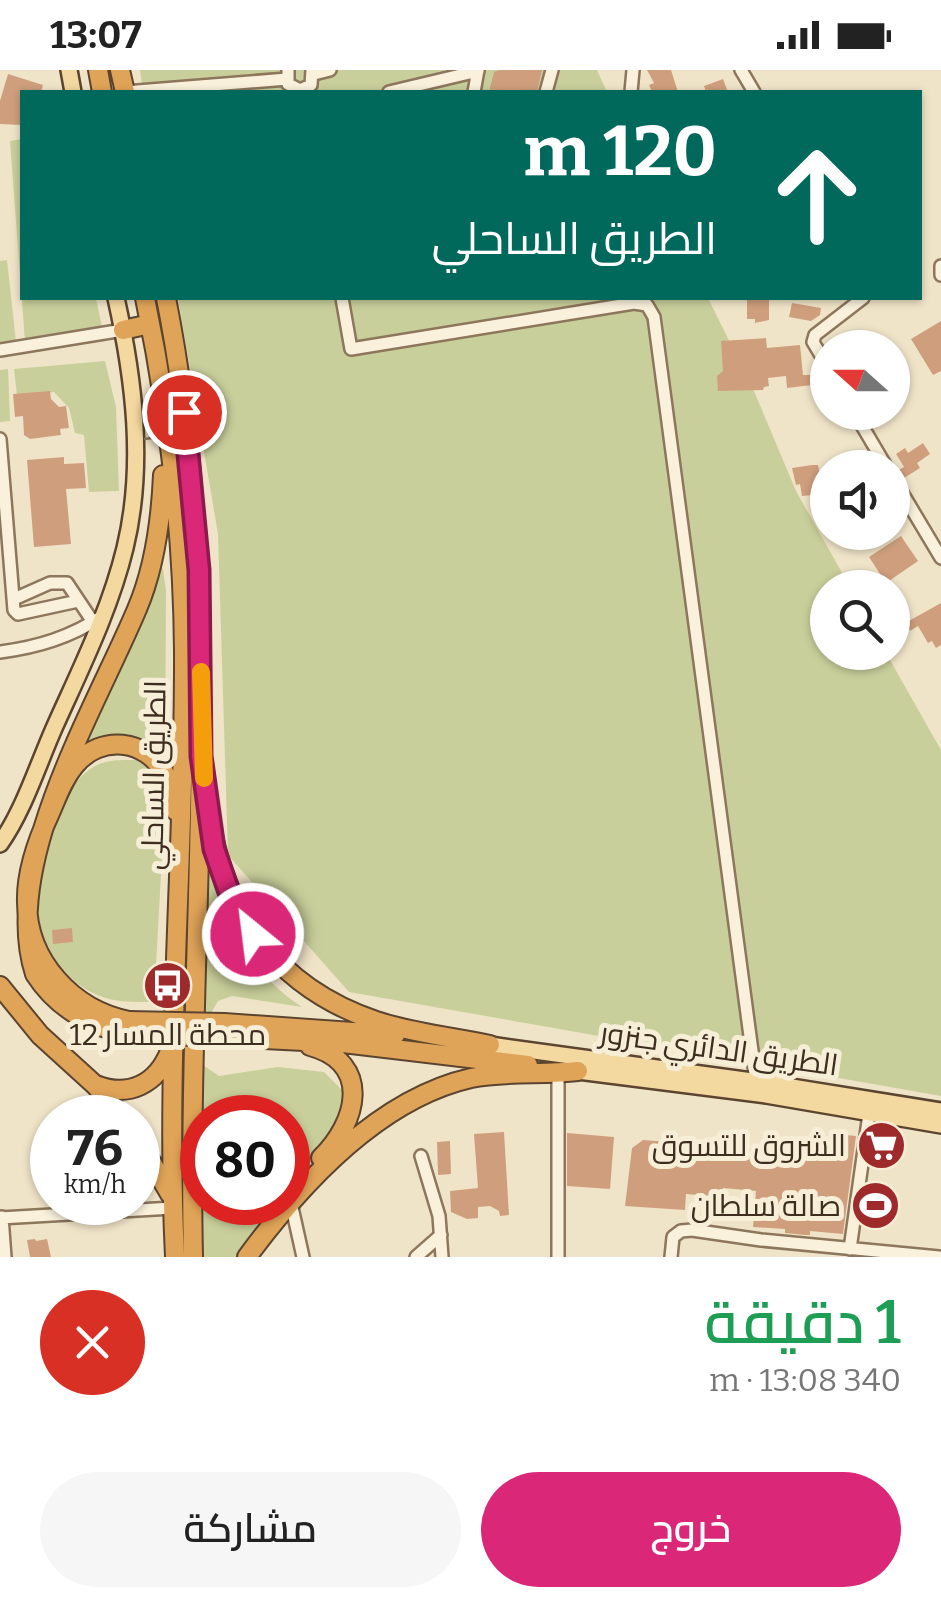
<!DOCTYPE html>
<html lang="ar">
<head>
<meta charset="utf-8">
<style>
  :root { --surface:#fff; --page:#f6f6f6; --text:#222; --muted:#767676; --accent:#db2777 }
  body { margin:0; font-family:Bitter,Cairo,serif; background:var(--page); color:var(--text); direction:rtl; height:100vh; display:flex; flex-direction:column; font-size:38px; white-space:nowrap }
  * { box-sizing:border-box; margin:0 }
  p { font-size:32px; color:var(--muted) }
  .icon { flex:none; width:55px; height:55px; fill:none; stroke:currentColor; stroke-width:2; stroke-linecap:round; stroke-linejoin:round }
  .map { position:relative; height:1187px; overflow:hidden; direction:ltr }
  .side { display:flex; flex-direction:column; background:var(--surface); flex:1 }
  .side>* { flex:none }
  .guide { position:absolute; left:20px; top:20px; width:902px; height:210px; border-radius:0px; box-shadow:0 2px 8px #0004; direction:rtl; background:#00695c; color:#fff; overflow:hidden }
  .needle { width:65px; rotate:291deg }
  .buttons { position:absolute; left:810px; top:260px; display:grid; gap:20px }
  .buttons a { display:grid; place-items:center; width:100px; height:100px; border-radius:50%; background:var(--surface); box-shadow:0 2px 8px #0004; font-size:50px }
  .speed { position:absolute; left:30px; top:1025px; display:flex; gap:20px; font-size:50px; font-weight:700; text-align:center }
  .speed>* { display:grid; place-content:center; width:130px; height:130px; border-radius:50%; background:var(--surface); box-shadow:0 2px 8px #0004; line-height:1 }
  .speed small { font-size:25px; font-weight:400 }
  .speed .limit { border:15px solid #d22; background:#fff; color:#111 }
  .pin { position:absolute; display:grid; place-items:center; width:85px; height:85px; color:#fff; margin:-42px; border:5px solid #fff; border-radius:50%; box-shadow:0 2px 10px #0007 }
  .me { position:absolute; width:110px; margin:-55px; rotate:331deg; stroke-linejoin:round; filter:drop-shadow(0 0 8px #0008) }
  .turn { display:flex; align-items:center; gap:35px; height:210px; padding:0 40px; font-size:45px }
  .turn .icon { width:130px; height:130px; stroke-width:2.5 }
  .turn b { display:block; font-size:70px; line-height:85px }
  .round { display:grid; place-items:center; flex:none; width:105px; height:105px; border-radius:52px; background:var(--page) }
  .head { display:flex; align-items:center; justify-content:space-between; height:170px; padding:0 40px }
  h1 { font-size:60px; font-weight:600; line-height:75px; color:#1e9e55 }
  .action { display:flex; gap:20px; margin-top:auto; padding:20px 40px }
  .action a { flex:1; height:115px; border-radius:60px; background:var(--accent); color:#fff; font-size:40px; font-weight:600; line-height:115px; text-align:center }
  .action a+a { background:var(--page); color:var(--text) }
  .status { display:flex; justify-content:space-between; align-items:center; height:70px; padding:0 50px; background:var(--surface); direction:ltr }
  .status svg { height:28px; fill:currentColor }
  .map>svg:first-child { display:block }
  .green { fill:#c9cf9b }
  .building { fill:#cf9f7d }
  .lines { fill:none; stroke-linecap:round; stroke-linejoin:round }
  .minor-casing { stroke:#8d765c; stroke-width:16 }
  .major-casing { stroke:#5b4430; stroke-width:20 }
  .highway-casing { stroke:#5b4430; stroke-width:22 }
  .path { stroke:#8d765c; stroke-width:2.5; stroke-dasharray:8 5; stroke-linecap:butt }
  .minor { stroke:#faf1dc; stroke-width:11 }
  .major { stroke:#f3d9a0; stroke-width:15 }
  .highway { stroke:#e0a458; stroke-width:18 }
  .highway-bridge-casing { stroke:#5b4430; stroke-width:22; stroke-linecap:butt }
  .path-bridge { stroke:#8d765c; stroke-width:2.5; stroke-dasharray:8 5; stroke-linecap:butt }
  .highway-bridge { stroke:#e0a458; stroke-width:18 }
  .route-casing { stroke:#8e194d; stroke-width:25 }
  .route { stroke:#db2777; stroke-width:18 }
  .slow { stroke:#f59e0b; stroke-width:18 }
  .labels { text-anchor:middle; stroke-width:10; stroke-linejoin:round; paint-order:stroke }
  .street-label { font-size:30px; fill:#3d2e20; stroke:#f7eed8 }
  .poi-label { font-size:30px; fill:#3d2e20; stroke:#f7eed8; text-anchor:end }
</style>
</head>
<body>
<div class="status"><b>13:07</b><svg viewBox="0 0 49 12"><path d="M0 12V9h3v3zM5 12V6h3v6zM10 12V3h3v9zM15 12V0h3v12zM26 1h20v11H26zM47 4h2v5h-2z"/></svg></div>
<div class="map">
<svg width="941" height="1187" viewBox="0 0 941 1187">
  <rect width="100%" height="100%" fill="#f0e4c8"/>
  <!-- green -->
  <path class="green" d="M140,0h457l10,22h-464z
    M22,69v159h74l6,29 -77,15 -15,-201z
    M7,190l9,82 -16,2v-83z
    M178,228h530l46,93 42,100 54,96 -22,1v64l58,1 55,97v346l-592,-104 -121,-137 -10,-321z
    M105,291l11,46 3,84 -30,1 -5,-57 -9,-2 -6,-25 -15,-16 -37,4 -3,-27z
    M8,299l2,52 -10,1v-52z
    M159,495l4,4 3,22 -1,171 -19,-18 -65,7c28,-62 60,-120 78,-186z
    M141,690c15,11 20,23 24,41l-11,201c-18,0 -37,1 -54,-6 -39,-14 -64,-59 -63,-99 0,-17 8,-36 12,-53 7,-26 17,-57 40,-74 15,-12 33,-10 52,-10z
    M204,784c24,64 39,114 98,153l-70,-11 -14,5 -7,12 -9,2z
    M200,993l19,13 59,-9 46,5 19,19 7,27 -22,32 -40,39v-71h-86v30z
    M195,1107l7,10v15l47,7 36,-6 -46,54h-40z"/>
  <!-- building -->
  <path class="building" d="M499,0h43l-5,22h-48l5,-20z
    M647,0h24l7,22h-26l-3,-7 5,-2z
    M8,4l35,11 -2,7h-19v33l-22,-1v-23z
    M723,9l5,13h-22l-2,-6z
    M747,230h22v20l-14,3v-4h-8z
    M792,233l29,5 -1,7 -9,6 -22,-4z
    M941,251v50l-8,4 -22,-36z
    M766,268l1,10 33,-3 3,30h8l1,10 -25,3 -1,-12 -18,2 1,8 -5,1 -1,3 -45,1 -1,-15 6,-5 -2,-30z
    M50,321l1,8 8,8 7,-1 3,22 -9,1 1,6 -31,4 -6,-4 -1,-19 -8,1 -2,-23z
    M865,342h30l-22,13z
    M923,373l7,11 -13,9 3,5 -16,10 -5,-8 5,-3 -8,-13 9,-6 3,5z
    M64,387v7l20,-1 2,25 -20,1 5,55 -37,3 -7,-87z
    M812,395h6l5,29 -21,2 -2,-12 -4,1 -4,-17z
    M901,466l17,25 -32,22 -17,-26z
    M941,533v42l-5,3 -4,-7 -4,2 -10,-17 -8,5 -3,-9z
    M72,858l1,14 -20,2 -1,-14z
    M504,1062l5,83 -9,1 -1,-5 -9,-5 -12,1v11l-11,1 -16,-7 -1,-21 28,-3 -4,-54z
    M567,1063l47,4 -4,52 -43,-3z
    M846,1065l10,1 -13,98 -33,-3v4h-5l-20,-2v-4l-32,-2 3,-36 -33,-3 -1,9 -36,-3 -1,16 -60,-4 7,-58 11,-8 113,9 -1,5 58,7 8,-2 1,-11 21,6z
    M450,1071l1,33 -13,1 -1,-33z
    M52,1087v36l-8,1 -3,-36z
    M35,1169l1,2 11,-2 4,18h-21l-3,-17z"/>
  <g class="lines">
    <defs>
      <path id="minor" d="M288,0v14l12,6 11,-5 1,-15
        M741,0l13,22
        M314,4l16,-4
        M125,22l162,-13
        M389,22l89,-21
        M474,22l4,-22
        M546,22l6,-22
        M631,22l2,-22
        M941,196v9
        M342,228l9,51 283,-46 13,2 7,12 102,764
        M0,280l123,-20
        M828,297l-15,-25 2,-7 48,-37
        M854,342l33,56
        M0,369l14,171 4,4 60,-13
        M892,406l49,82
        M14,529l36,-16h17l26,39
        M0,582c39,-5 70,-15 103,-36
        M558,1004v183
        M421,1086l18,60 3,41
        M291,1133l12,54
        M2,1147l3,40
        M0,1148l173,-10
        M850,1179l19,-135
        M416,1187l25,-22
        M671,1187l2,-20 8,-6 11,-1 69,10 178,17"/>
      <path id="major" d="M69,0l4,22
        M0,774c24,-34 38,-80 55,-118 26,-58 55,-116 70,-178 20,-82 9,-169 -9,-250
        M490,975l277,38 174,28
        M578,1001l188,24 175,30"/>
      <path id="highway" d="M98,0l4,22
        M120,0l5,22
        M145,228c24,115 38,235 39,353 1,202 -19,404 -9,606
        M166,228c63,316 20,639 27,959
        M123,260l27,-6
        M208,738c14,102 67,179 168,213 36,12 76,16 114,24
        M0,916l40,49 55,50 28,33
        M129,951c-56,-11 -102,-60 -102,-119 -1,-29 11,-63 23,-89 7,-16 13,-34 25,-48 26,-31 71,-26 90,9 6,11 9,24 11,37
        M224,953l171,12
        M128,964c-39,-8 -71,-26 -93,-60 -35,-109 60,-265 102,-365 18,-42 24,-89 26,-134
        M225,967l118,6 185,22
        M310,976c63,17 47,77 11,112
        M96,1015c33,13 61,-1 74,-34
        M138,1069l32,55
        M247,1187c54,-73 131,-158 224,-179 35,-7 71,-3 107,-7"/>
    </defs>
    <!-- minor casing -->
    <use href="#minor" class="minor-casing"/>
    <!-- major casing -->
    <use href="#major" class="major-casing"/>
    <!-- highway casing -->
    <use href="#highway" class="highway-casing"/>
    <!-- path -->
    <path class="path" d="M198,356l10,-1 3,13 5,-1 -2,-8"/>
    <!-- minor -->
    <use href="#minor" class="minor"/>
    <!-- major -->
    <use href="#major" class="major"/>
    <!-- highway -->
    <use href="#highway" class="highway"/>
    <defs>
      <path id="highway-bridge" d="M129,951l95,2
        M128,964l97,3"/>
    </defs>
    <!-- highway-bridge casing -->
    <use href="#highway-bridge" class="highway-bridge-casing"/>
    <!-- path-bridge -->
    <path class="path-bridge" d="M144,369l67,-9"/>
    <!-- highway-bridge -->
    <use href="#highway-bridge" class="highway-bridge"/>
  </g>
  <g class="lines">
    <defs>
      <path id="route" d="M184,342l15,158 2,186 13,93 15,43 24,42"/>
    </defs>
    <!-- route casing -->
    <use href="#route" class="route-casing"/>
    <!-- route -->
    <use href="#route" class="route"/>
    <!-- slow -->
    <path class="slow" d="M201,602l3,106"/>
  </g>
  <!-- icons -->
  <defs>
    <symbol id="bus-disc" viewBox="-11 -11 22 22"><circle r="9.5" fill="#9e2a2b" stroke="#f7eed8"/><path d="M-5-6H5V4H4V6H2V4H-2V6H-4V4H-5ZM-3.5-4V0h7V-4ZM-3.5 1.2v1.5H-2V1.2ZM2 1.2v1.5H3.5V1.2Z" fill="#fff"/></symbol>
    <symbol id="supermarket-disc" viewBox="-11 -11 22 22"><circle r="9.5" fill="#9e2a2b" stroke="#f7eed8"/><path d="M-6-5.5h2.5l.6 2H6L4.5 2H-2.5L-4.4-4H-6ZM-1.5 3.2a1.3 1.3 0 1 0 .1 0ZM3 3.2a1.3 1.3 0 1 0 .1 0Z" fill="#fff"/></symbol>
    <symbol id="stadium-disc" viewBox="-11 -11 22 22"><circle r="9.5" fill="#9e2a2b" stroke="#f7eed8"/><path d="M0-5a6.5 5 0 1 0 0 10a6.5 5 0 1 0 0-10ZM-3.5-1.8h7v3.6h-7Z" fill="#fff"/></symbol>
  </defs>
  <g fill-rule="evenodd">
    <use href="#bus-disc" x="140" y="888" width="55" height="55"/>
    <use href="#supermarket-disc" x="854" y="1048" width="55" height="55"/>
    <use href="#stadium-disc" x="848" y="1108" width="55" height="55"/>
  </g>
  <g class="labels">
    <!-- street labels -->
    <g class="street-label">
      <text transform="translate(154 705) rotate(-89)" y="10">الطريق الساحلي</text>
      <text transform="translate(719 979) rotate(8)" y="10">الطريق الدائري جنزور</text>
    </g>
    <!-- poi labels -->
    <g class="poi-label">
      <text x="168" y="975" text-anchor="middle">محطة المسار 12</text>
      <text x="846" y="1086">الشروق للتسوق</text>
      <text x="841" y="1146">صالة سلطان</text>
    </g>
  </g>
</svg>
<div class="buttons">
<a><svg class="needle" viewBox="-14 -14 28 28"><path d="M0-13l5 13h-10z" fill="#e53935"/><path d="M0 13l5-13h-10z" fill="#767676"/></svg></a>
<a><svg class="icon" aria-label="sound" viewBox="0 0 24 24"><path d="M4 9h4l5-4v14l-5-4H4zM17 9q2 3 0 6"/></svg></a>
<a><svg class="icon" aria-label="search" viewBox="0 0 24 24"><circle cx="10" cy="10" r="6"/><path d="M15 15l6 6"/></svg></a>
</div>
<div class="speed"><div>76<small>km/h</small></div><div class="limit">80</div></div>
<div class="pin" style="left:184px;top:342px;background:#d93025"><svg class="icon" aria-label="arrive" viewBox="0 0 24 24"><path d="M6 21V4h12l-3 4 3 4H6"/></svg></div>
<svg class="me" style="left:253px;top:864px" viewBox="-20 -20 40 40"><circle r="17" fill="#db2777" stroke="#fff" stroke-width="3"/><path d="M0-11L8 9 0 5-8 9z" fill="#fff"/></svg>
<div class="guide">
<div class="turn"><svg class="icon" aria-label="ahead" viewBox="0 0 24 24"><path d="M12 20V5M6 11l6-6 6 6"/></svg><div><b>120 m</b>الطريق الساحلي</div></div>
</div>
</div>
<section class="side">
<div class="head"><div><h1>1 دقيقة</h1><p>340 m · 13:08</p></div><a class="round" style="background:#d93025;color:#fff"><svg class="icon" aria-label="close" viewBox="0 0 24 24"><path d="M6 6l12 12M18 6L6 18"/></svg></a></div>
<div class="action"><a>خروج</a><a>مشاركة</a></div>
</section>
</body>
</html>
